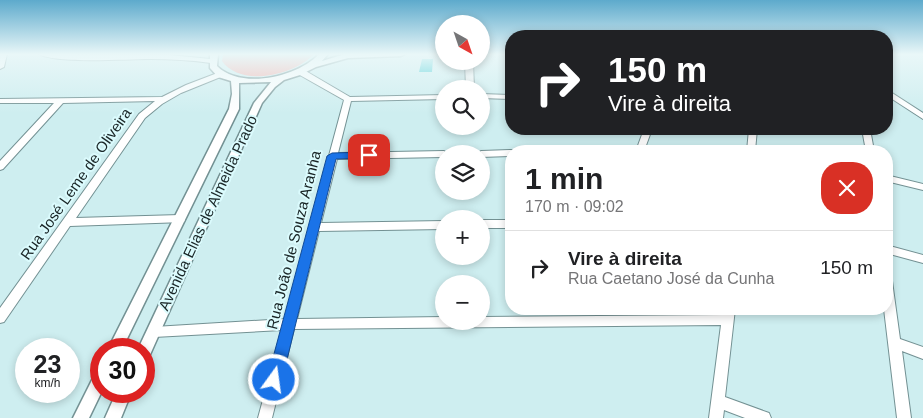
<!DOCTYPE html>
<html lang="pt">
<head>
<meta charset="utf-8">
<style>
  :root { --surface:#fff; --page:#f2f2f2; --text:#202124; --muted:#757577; --line:#e0e0e0 }
  body { margin:0; font-family:Helvetica,sans-serif; background:var(--page); color:var(--text); height:100vh; display:flex; flex-direction:column; font-size:19px; white-space:nowrap }
  * { box-sizing:border-box; margin:0 }
  p { font-size:16px; color:var(--muted) }
  .icon { flex:none; width:28px; height:28px; fill:none; stroke:currentColor; stroke-width:2; stroke-linecap:round; stroke-linejoin:round }
  .map { position:relative; flex:1; overflow:hidden }
  .drawer { position:absolute; left:505px; top:145px; width:388px; height:170px; display:flex; flex-direction:column; background:var(--surface); border-radius:20px; box-shadow:0 2px 8px #0003 }
  .drawer>* { flex:none }
  .banner { position:absolute; left:505px; top:30px; width:388px; height:105px; border-radius:20px; box-shadow:0 2px 8px #0003; background:#202124; color:#fff; overflow:hidden }
  .needle { width:32px; rotate:140deg }
  .buttons { position:absolute; left:435px; top:15px; display:grid; gap:10px }
  .buttons a { display:grid; place-items:center; width:55px; height:55px; border-radius:50%; background:var(--surface); box-shadow:0 2px 8px #0003; font-size:25px }
  .speed { position:absolute; left:15px; top:338px; display:flex; gap:10px; font-size:25px; font-weight:700; text-align:center }
  .speed>* { display:grid; place-content:center; width:65px; height:65px; border-radius:50%; background:var(--surface); box-shadow:0 2px 8px #0003; line-height:1 }
  .speed small { font-size:12px; font-weight:400 }
  .speed .limit { border:8px solid #d22; background:#fff; color:#111 }
  .pin { position:absolute; display:grid; place-items:center; width:42px; height:42px; color:#fff; margin:-21px; border-radius:10px; box-shadow:0 2px 8px #0006 }
  .me { position:absolute; width:55px; margin:-28px; rotate:14deg; stroke-linejoin:round; filter:drop-shadow(0 0 4px #0008) }
  .turn { display:flex; align-items:center; gap:18px; height:105px; padding:0 20px; font-size:22px }
  .turn .icon { width:65px; height:65px; stroke-width:2.5 }
  .turn b { display:block; font-size:35px; line-height:42px }
  .round { display:grid; place-items:center; flex:none; width:52px; height:52px; border-radius:20px; background:var(--page) }
  .head { display:flex; align-items:center; justify-content:space-between; height:85px; padding:0 20px }
  h1 { font-size:30px; font-weight:800; line-height:38px }
  ul { padding:0; list-style:none }
  li { display:flex; align-items:center; gap:15px; height:75px; padding:0 20px; border-top:1px solid var(--line) }
  li div { flex:1 }
  li b { display:block; font-size:19px }
  li em { font-style:normal }
  .map>svg:first-child { display:block }
  .green { fill:#f8afaa }
  .building { fill:#30c7d0 }
  .lines { fill:none; stroke-linecap:round; stroke-linejoin:round }
  .minor-casing { stroke:#739193; stroke-width:2 }
  .tertiary-casing { stroke:#739193; stroke-width:3 }
  .minor { fill:#fff; fill-rule:evenodd }
  .tertiary { fill:#fff; fill-rule:evenodd }
  .route { fill:#1a73e8; stroke:#114b97 }
  .labels { text-anchor:middle; stroke-width:4; stroke-linejoin:round; paint-order:stroke }
  .street-label { font-size:15px; fill:#192526; stroke:#dbfbfd }
</style>
</head>
<body>
<div class="map">
<svg width="923" height="418" viewBox="0 0 923 418">
  <rect width="100%" height="100%" fill="#ceeef0"/>
  <!-- green -->
  <path class="green" d="M223,54h91c-19,21 -73,34 -92,7z"/>
  <!-- building -->
  <path class="building" d="M422,59h11l-1,13h-13z"/>
  <g class="lines">
    <defs>
      <path id="minor" d="M0,54h7l-3,13 -4,2z
        M39,54l130,1 42,4 4,2 -4,2c-21,-3 -41,-4 -61,-4 -24,0 -94,5 -111,-5z
        M465,61h8l1,28h-8z
        M298,70h6l46,27 94,-2v4l-93,2 -13,52 106,-2 4,3h-4v3l-107,2 -16,64 123,-2v8l-125,2 -22,88 147,-2v4h37v-4l241,-2 1,-6h12l-10,88 44,16 2,5h-26l-21,-8 -1,8h-14l12,-93 -427,4 -22,89h-14l24,-88 -128,7 -4,-1 -2,-4 2,-4 4,-1 131,-8 59,-219 -46,-26z
        M220,72h3v4l-42,17 -19,11 -17,14 -69,100 104,-3 4,1 1,3 -1,3 -114,4 -66,96 -4,1v-15l139,-194 16,-13 -92,2 -60,66 -3,1v-9l54,-58h-54v-4l162,-2 24,-12z
        M886,89l37,24v6l-37,-24z
        M481,94l30,1v4l-30,-1z
        M644,129h8l-8,22h-8z
        M749,129h8l-2,22h-8z
        M862,129h8l4,22h-8z
        M511,150l3,1h-3v5l-30,1v-3h-4l4,-3z
        M886,175l37,9v6l-37,-9z
        M481,220h30v8h-30z
        M886,245l37,10v8l-37,-10z
        M886,276l4,2 2,3 8,58 23,8v12l-21,-8 9,67h-14l-13,-109h2z"/>
      <path id="tertiary" d="M210,54h8l-1,12c24,24 81,11 102,-12h9l-6,7 23,-7h60l-4,2 -53,2 -32,9 -16,8 -16,5 -9,7 -13,16 -113,254 -5,2v-10h-6l1,-2 115,-244 17,-21 -32,1v26l-117,240h-14l121,-240 3,-15 -1,-13 -13,-4 -8,-9z
        M101,370l1,21 -13,27h-16l23,-46z
        M117,391h15l-11,27h-16z"/>
    </defs>
    <!-- minor casing -->
    <use href="#minor" class="minor-casing"/>
    <!-- tertiary casing -->
    <use href="#tertiary" class="tertiary-casing"/>
    <!-- minor -->
    <use href="#minor" class="minor"/>
    <!-- tertiary -->
    <use href="#tertiary" class="tertiary"/>
  </g>
  <!-- sky -->
  <linearGradient id="sky" x2="0" y2="1"><stop stop-color="#5daacc"/><stop offset="0.48" stop-color="#e9f7f8"/><stop offset="1" stop-color="#e9f7f8" stop-opacity="0"/></linearGradient>
  <rect width="923" height="113" fill="url(#sky)"/>
  <!-- route -->
  <path class="route" d="M369,152l4,1v5l-37,1 -54,221 -2,5 -6,2 -5,-2 -2,-5 60,-224 5,-3z"/>
  <g class="labels">
    <!-- street labels -->
    <g class="street-label">
      <text transform="translate(76 184) rotate(-55)" y="5">Rua José Leme de Oliveira</text>
      <text transform="translate(208 213) rotate(-65)" y="5">Avenida Elias de Almeida Prado</text>
      <text transform="translate(294 240) rotate(-76)" y="5">Rua João de Souza Aranha</text>
    </g>
  </g>
</svg>
<div class="buttons">
<a><svg class="needle" viewBox="-14 -14 28 28"><path d="M0-13l5 13h-10z" fill="#e53935"/><path d="M0 13l5-13h-10z" fill="#757577"/></svg></a>
<a><svg class="icon" aria-label="search" viewBox="0 0 24 24"><circle cx="10" cy="10" r="6"/><path d="M15 15l6 6"/></svg></a>
<a><svg class="icon" aria-label="layers" viewBox="0 0 24 24"><path d="M12 4l9 5-9 5-9-5zM3 14l9 5 9-5"/></svg></a>
<a>+</a>
<a>−</a>
</div>
<div class="speed"><div>23<small>km/h</small></div><div class="limit">30</div></div>
<div class="pin" style="left:369px;top:155px;background:#d93025"><svg class="icon" aria-label="arrive" viewBox="0 0 24 24"><path d="M6 21V4h12l-3 4 3 4H6"/></svg></div>
<svg class="me" style="left:274px;top:380px" viewBox="-20 -20 40 40"><circle r="17" fill="#1a73e8" stroke="#fff" stroke-width="3"/><path d="M0-11L8 9 0 5-8 9z" fill="#fff"/></svg>
<div class="banner">
<div class="turn"><svg class="icon" aria-label="right" viewBox="0 0 24 24"><path d="M7 20v-9h11M14 6l5 5-5 5"/></svg><div><b>150 m</b>Vire à direita</div></div>
</div>
<section class="drawer">
<div class="head"><div><h1>1 min</h1><p>170 m · 09:02</p></div><a class="round" style="background:#d93025;color:#fff"><svg class="icon" aria-label="close" viewBox="0 0 24 24"><path d="M6 6l12 12M18 6L6 18"/></svg></a></div>
<ul>
<li><svg class="icon" aria-label="right" viewBox="0 0 24 24"><path d="M7 20v-9h11M14 6l5 5-5 5"/></svg><div><b>Vire à direita</b><p>Rua Caetano José da Cunha</p></div><em>150 m</em></li>
</ul>
</section>
</div>
</body>
</html>
